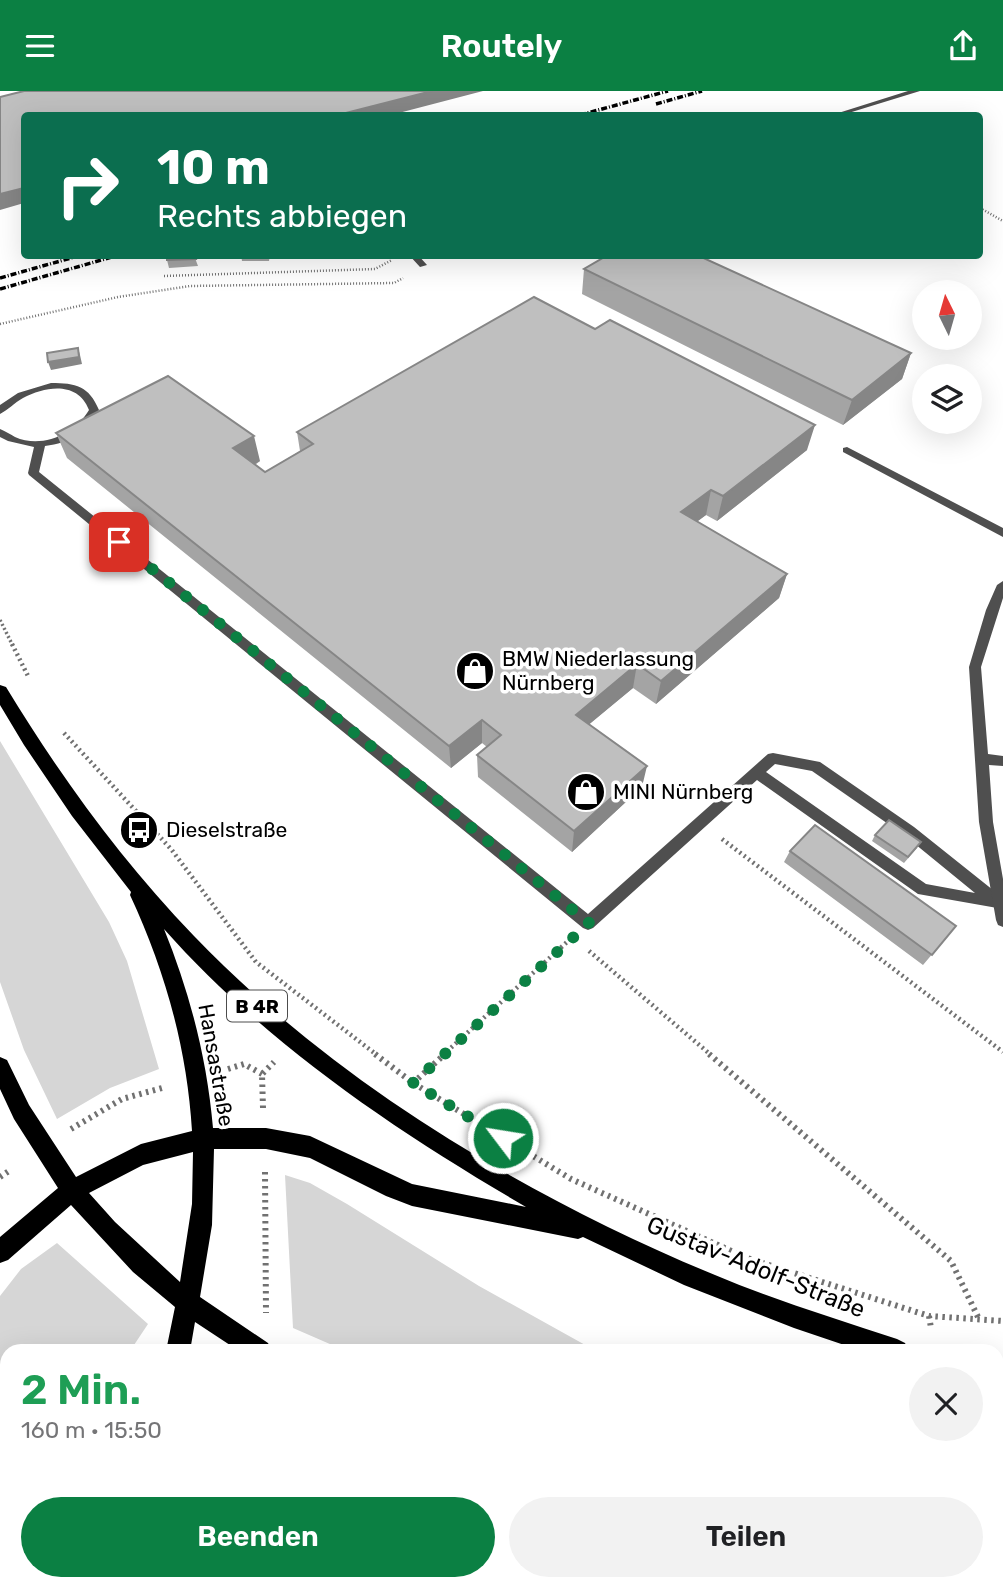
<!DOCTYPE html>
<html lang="de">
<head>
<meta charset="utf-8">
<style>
  :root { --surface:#fff; --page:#f2f2f2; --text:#202124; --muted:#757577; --accent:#0b8043 }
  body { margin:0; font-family:Rubik,sans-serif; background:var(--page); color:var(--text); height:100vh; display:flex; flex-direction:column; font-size:26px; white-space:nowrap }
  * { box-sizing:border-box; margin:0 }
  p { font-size:23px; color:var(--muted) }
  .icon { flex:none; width:38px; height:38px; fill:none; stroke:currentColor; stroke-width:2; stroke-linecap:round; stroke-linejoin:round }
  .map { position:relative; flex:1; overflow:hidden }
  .drawer { position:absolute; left:0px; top:1253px; width:1004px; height:247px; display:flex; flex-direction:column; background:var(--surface); border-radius:21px 21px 0 0; box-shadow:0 7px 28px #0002 }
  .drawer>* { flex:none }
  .banner { position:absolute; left:21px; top:21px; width:962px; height:147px; border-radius:7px; box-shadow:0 7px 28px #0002; background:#0b6e4f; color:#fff; overflow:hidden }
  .needle { width:46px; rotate:355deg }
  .fabs { position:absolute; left:912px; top:189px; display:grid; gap:14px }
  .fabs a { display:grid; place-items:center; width:70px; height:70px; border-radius:50%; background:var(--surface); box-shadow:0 7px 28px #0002; font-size:35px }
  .pin { position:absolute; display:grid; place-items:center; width:60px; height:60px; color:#fff; margin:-30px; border-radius:14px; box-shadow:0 4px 10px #0006 }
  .me { position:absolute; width:77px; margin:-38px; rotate:301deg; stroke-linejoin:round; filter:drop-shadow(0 0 5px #0008) }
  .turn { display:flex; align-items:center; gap:24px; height:147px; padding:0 21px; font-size:32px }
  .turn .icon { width:91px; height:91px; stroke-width:2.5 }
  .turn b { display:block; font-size:49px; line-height:60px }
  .round { display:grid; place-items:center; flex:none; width:74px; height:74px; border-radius:37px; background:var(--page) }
  .overview { display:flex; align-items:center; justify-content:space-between; height:119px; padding:0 21px }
  h1 { font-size:42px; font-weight:600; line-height:52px; color:#1e9e55 }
  .cta { display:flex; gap:14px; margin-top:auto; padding:14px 21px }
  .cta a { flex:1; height:80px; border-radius:42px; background:var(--accent); color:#fff; font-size:28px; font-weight:600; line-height:80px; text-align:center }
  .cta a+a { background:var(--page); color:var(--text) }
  header { display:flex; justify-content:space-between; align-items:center; height:91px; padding:0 21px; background:var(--accent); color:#fff; font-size:32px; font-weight:600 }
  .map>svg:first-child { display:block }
  .green { fill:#d6d6d6 }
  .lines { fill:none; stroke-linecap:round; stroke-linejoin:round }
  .path-far3 { stroke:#717171; stroke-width:2.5; stroke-dasharray:1 2; stroke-linecap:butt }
  .path-far2 { stroke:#717171; stroke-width:3.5; stroke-dasharray:2 2.5; stroke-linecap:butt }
  .path-far1 { stroke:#717171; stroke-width:4.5; stroke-dasharray:2 3.5; stroke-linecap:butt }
  .path { stroke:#717171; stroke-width:6; stroke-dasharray:2.5 4.5; stroke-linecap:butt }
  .service { fill:#4f4f4f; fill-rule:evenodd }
  .minor { fill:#4f4f4f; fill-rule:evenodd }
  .primary { fill:#000; fill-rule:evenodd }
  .rail { stroke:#000; stroke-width:3.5; stroke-dasharray:6 2 1 2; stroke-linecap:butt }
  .wall { fill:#a4a4a4 }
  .shaded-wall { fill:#868686 }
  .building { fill:#bfbfbf; stroke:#868686; stroke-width:2 }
  .route { stroke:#0b8043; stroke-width:12; stroke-dasharray:0 21.6 }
  .labels { text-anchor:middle; stroke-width:7; stroke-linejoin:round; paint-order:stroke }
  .shield { fill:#fff; stroke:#4c4c4c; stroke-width:2 }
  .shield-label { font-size:19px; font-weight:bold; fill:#000 }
  .poi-label { font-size:21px; fill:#000; stroke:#fff; text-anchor:start }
  .street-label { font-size:21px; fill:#000; stroke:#fff }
  .near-street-label { font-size:24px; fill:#000; stroke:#fff }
</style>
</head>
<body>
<header><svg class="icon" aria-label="menu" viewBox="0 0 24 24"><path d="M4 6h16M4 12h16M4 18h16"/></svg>Routely<svg class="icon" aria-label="share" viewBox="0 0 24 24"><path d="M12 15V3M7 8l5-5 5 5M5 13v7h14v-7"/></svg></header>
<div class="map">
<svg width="1003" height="1499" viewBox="0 0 1003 1499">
  <rect width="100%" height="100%" fill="#fff"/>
  <!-- green -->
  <path class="green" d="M0,650l109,181 18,39 32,108 -49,19 -53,31 -33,-69 -24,-68z
    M285,1084l25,8 37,21 132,82 117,65h-250l-53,-23z
    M57,1152l91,81 -18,27h-123v87l-7,2v-144l21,-27z"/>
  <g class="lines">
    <!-- path-far3 -->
    <path class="path-far3" d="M980,117l23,13
      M164,185l211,-7 17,-9
      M0,233l118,-27 72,-11 204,-3 9,-5"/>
    <!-- path-far2 -->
    <path class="path-far2" d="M0,529l13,26"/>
    <!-- path-far1 -->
    <path class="path-far1" d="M12,553l16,32
      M64,642l107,116 85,113 121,93
      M722,748l281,213
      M589,860l122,104
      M443,964l124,-113"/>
    <!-- path -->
    <path class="path" d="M375,963l38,29 158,96 176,79 182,58 74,5
      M709,963l242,207 27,56
      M228,978l16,-5 18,10
      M413,992l32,-29
      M263,1017l-1,-34 12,-12
      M71,1038l51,-30 40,-11
      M265,1081l1,141
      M0,1086l9,-6
      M929,1225l2,12
      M394,1493v6
      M956,1493v6
      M53,1499l12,-6"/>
    <!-- service -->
    <path class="service" d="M51,292c25,0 38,3 48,27 -12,22 -29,33 -54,36l-6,26 549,442 180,-160 5,-1 47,9 94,65 89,71v11l-85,-15 -161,-114 -164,148 -5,2 -5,-2 -554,-453 -1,-2 6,-26 -26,-6 -8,-4v-8c5,2 10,5 15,8 27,12 60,-3 74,-27 -11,-29 -43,-24 -66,-12 -9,5 -15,12 -23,16v-9l18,-12zM775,673l37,7 92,64 71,58 -49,-9 -160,-112z
      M847,356l156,81v9l-160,-85v-4z"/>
    <!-- minor -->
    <path class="minor" d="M908,0h12l-78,24h-10z
      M409,164h9l9,10 -7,2z
      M1003,490v17l-22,69 7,87 15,2v10l-14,-1 4,57 10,57v48l-5,-2 -2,-5 -17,-98 -10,-155 17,-57 11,-25z"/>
    <!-- primary -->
    <path class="primary" d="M0,594l6,2c54,89 115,173 188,249 140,146 334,262 521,339 59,25 121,44 182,64l8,4 4,8h-47l-68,-23 -110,-43 -101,-48 -5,2 -166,-33 -26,-10 -76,-38 -44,-9h-52l-2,76 -12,72 68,46 4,8h-33l-44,-29 -5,29h-24l9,-44 -42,-35 -62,-67 -63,55 -8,3v-26l58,-49 -44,-69 -14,-30v-32l7,3 22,45 47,72 65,-33 51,-13c-5,-83 -27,-161 -62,-236l1,-3 -59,-76 -48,-71 -24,-40zM164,838c102,115 230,201 362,278l-114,-23 -102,-48 -44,-8h-53c-6,-69 -23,-135 -49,-199zM193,1061l-1,52 -12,78 -65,-60 -26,-29 54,-28z
      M998,1277l5,1v24l-5,-1z
      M7,1390v25l-7,2v-25z
      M998,1431l5,1v26l-5,-1z
      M0,1455l7,3v30l-7,-3z
      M7,1488v5h24l3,6h-27l-2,-6z
      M121,1493h26l-1,6h-26z"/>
    <!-- rail -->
    <path class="rail" d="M656,13l46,-13
      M580,24l88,-24
      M0,187l78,-22
      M0,198l119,-34"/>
  </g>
  <!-- wall -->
  <path class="wall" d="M241,164h29l-1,6h-27z
    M275,164h19l-1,2 -17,1z
    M204,165l-9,2 3,8 -29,2 -2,-8z
    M584,178l327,84 -9,26 -59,46 -261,-131z
    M297,341l510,18 -90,71 -11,-6 -9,6 90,53 -8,24 -123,106 -23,-16 -44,36 53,63 -70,65 -94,-75 -1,-22 10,-8 -5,-4 -31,25 -384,-310 -11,-25 204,28 -5,4 10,7 35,-21z
    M875,744l42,13 -13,15 -32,-22z
    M790,760l166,75 -33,39 -139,-103z
    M529,1493h45l28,6h-73z"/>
  <!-- shaded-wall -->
  <path class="shaded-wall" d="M432,0h51l-92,24h-53z
    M24,97v15l-24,7v-16z
    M78,257l2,7 2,9 -31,6 -3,-8z
    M911,262l-9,26 -59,46 9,-25z
    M815,334l-8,25 -90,71 6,-25z
    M254,345l6,25 -20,12 -7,-25z
    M711,399l-5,25 -29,22 4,-25z
    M787,483l-8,24 -123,106 5,-23z
    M637,573l-4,24 -59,49 2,-22z
    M482,629v23l-31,25 -2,-22z
    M647,675l-5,21 -70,65 2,-21z
    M320,1493h8v6h-8z"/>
  <!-- building -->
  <path class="building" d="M24,0h408l-94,24h-314v73l-24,6v-97z
    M167,164h28l1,4 -29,1z
    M608,164h89l214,98 -59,47 -268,-131z
    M534,206l61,32 15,-9 205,105 -92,71 -12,-6 -30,22 106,62 -126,107 -24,-17 -61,51 71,51 -73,65 -97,-76 24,-20 -9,-7 -10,-8 -33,26 -393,-313 112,-57 86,60 -21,12 32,24 48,-28 -16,-12z
    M78,257l1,9 -31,5 -1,-9z
    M889,729l32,22 -13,15 -33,-22z
    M815,734l141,101 -24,29 -142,-104z
    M225,1493h95v6h-94z
    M531,1493h17l30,6h-48z"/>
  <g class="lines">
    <!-- route -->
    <path class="route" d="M119,451l470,381 -176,160 90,55"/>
  </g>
  <!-- icons -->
  <defs>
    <symbol id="shop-disc" viewBox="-11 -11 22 22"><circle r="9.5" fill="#000" stroke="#fff"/><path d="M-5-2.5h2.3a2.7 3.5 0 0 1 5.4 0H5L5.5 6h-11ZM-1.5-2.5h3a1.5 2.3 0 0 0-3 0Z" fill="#fff"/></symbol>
    <symbol id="bus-disc" viewBox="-11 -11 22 22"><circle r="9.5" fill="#000" stroke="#fff"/><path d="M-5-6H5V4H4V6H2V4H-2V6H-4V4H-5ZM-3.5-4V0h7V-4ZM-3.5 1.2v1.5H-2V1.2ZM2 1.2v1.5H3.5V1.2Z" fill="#fff"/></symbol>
  </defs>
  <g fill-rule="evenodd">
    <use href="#shop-disc" x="453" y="558" width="44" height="44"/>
    <use href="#shop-disc" x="564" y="679" width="44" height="44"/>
    <use href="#bus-disc" x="117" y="717" width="44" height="44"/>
  </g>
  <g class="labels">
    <!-- shield labels -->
    <rect class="shield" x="227" y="899.5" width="60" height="31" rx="5"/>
    <g class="shield-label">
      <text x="257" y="922">B 4R</text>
    </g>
    <!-- poi labels -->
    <g class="poi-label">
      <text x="502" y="575">BMW Niederlassung<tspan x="502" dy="24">Nürnberg</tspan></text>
      <text x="613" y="708">MINI Nürnberg</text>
      <text x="166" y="746">Dieselstraße</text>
    </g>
    <!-- street labels -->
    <g class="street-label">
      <text transform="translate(216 974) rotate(80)" y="7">Hansastraße</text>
    </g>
    <!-- near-street labels -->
    <g class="near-street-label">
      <text transform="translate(756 1176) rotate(22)" y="8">Gustav-Adolf-Straße</text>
    </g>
  </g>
</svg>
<div class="fabs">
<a><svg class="needle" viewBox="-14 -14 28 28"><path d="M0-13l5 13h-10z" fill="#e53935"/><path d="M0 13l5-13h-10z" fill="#757577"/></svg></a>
<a><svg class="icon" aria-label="layers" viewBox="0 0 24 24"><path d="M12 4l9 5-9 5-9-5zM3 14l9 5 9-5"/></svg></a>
</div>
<div class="pin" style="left:119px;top:451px;background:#d93025"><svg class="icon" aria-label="arrive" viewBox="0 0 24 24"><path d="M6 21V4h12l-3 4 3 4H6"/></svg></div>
<svg class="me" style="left:503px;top:1047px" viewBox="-20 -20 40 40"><circle r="17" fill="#0b8043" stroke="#fff" stroke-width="3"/><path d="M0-11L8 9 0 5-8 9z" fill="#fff"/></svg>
<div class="banner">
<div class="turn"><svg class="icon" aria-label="right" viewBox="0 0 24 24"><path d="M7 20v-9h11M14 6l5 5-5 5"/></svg><div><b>10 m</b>Rechts abbiegen</div></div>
</div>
<section class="drawer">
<div class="overview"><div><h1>2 Min.</h1><p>160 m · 15:50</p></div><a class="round"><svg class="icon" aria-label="close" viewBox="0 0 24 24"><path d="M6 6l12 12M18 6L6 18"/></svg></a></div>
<div class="cta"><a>Beenden</a><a>Teilen</a></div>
</section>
</div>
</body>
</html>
